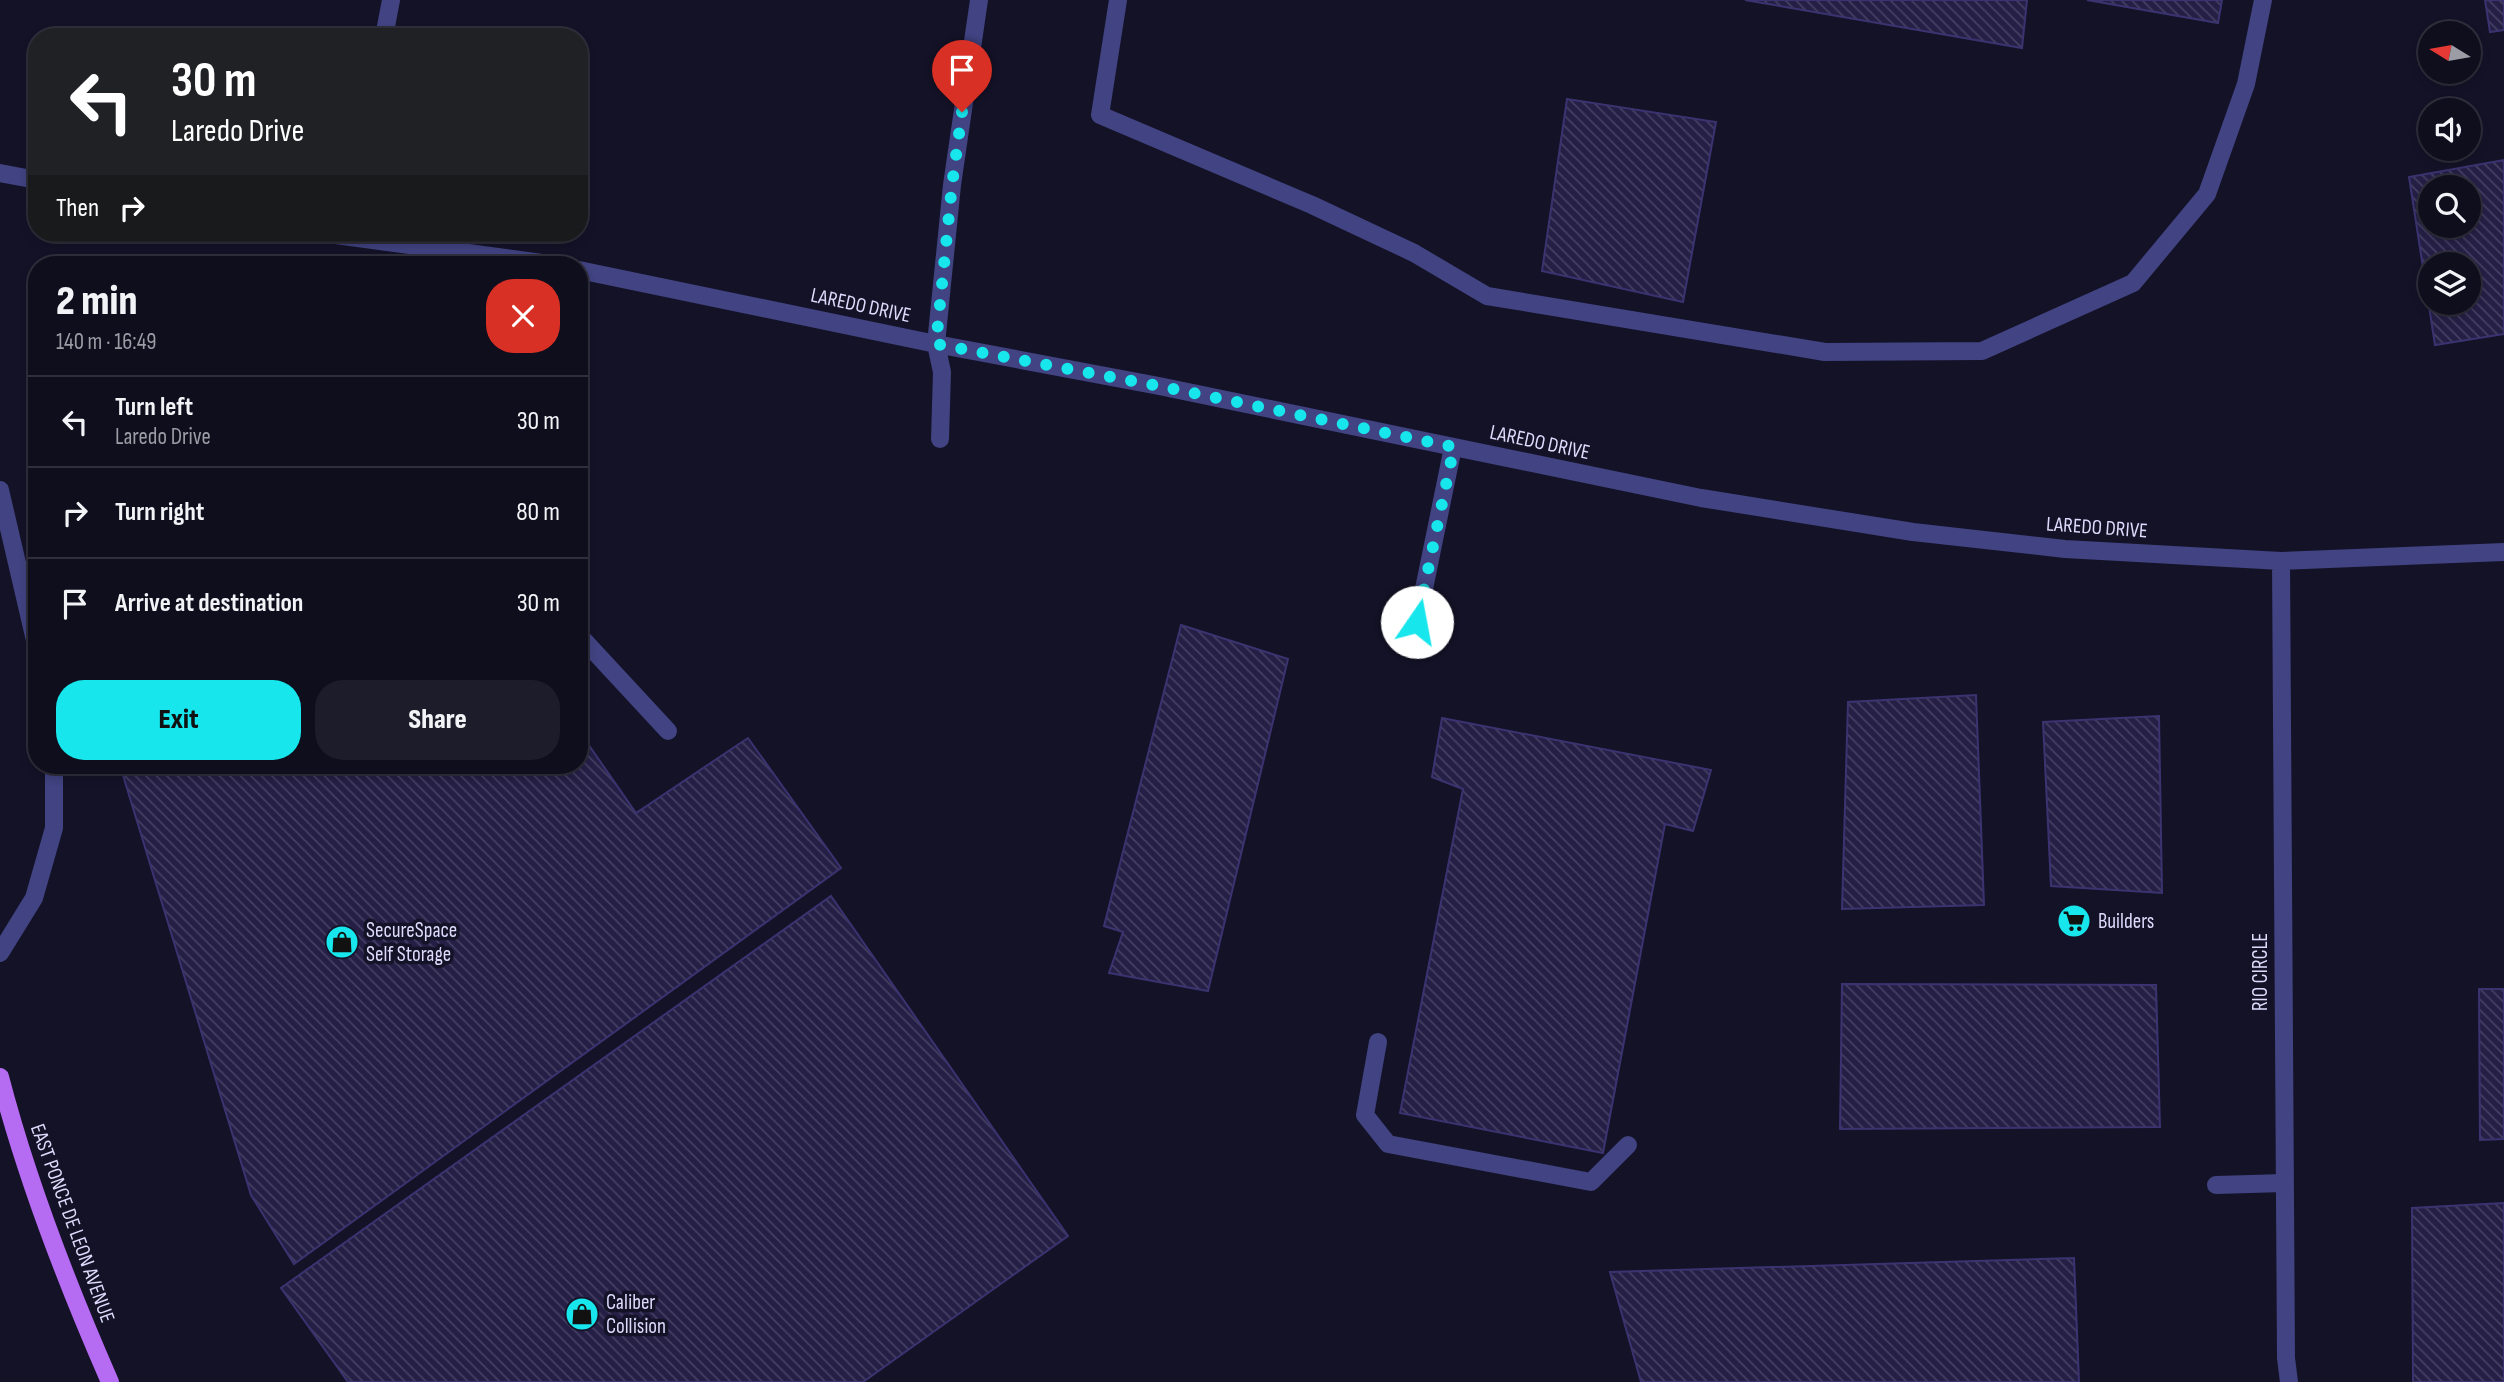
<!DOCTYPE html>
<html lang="en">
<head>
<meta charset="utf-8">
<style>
  :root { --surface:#0f0e1d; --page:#1d1c2a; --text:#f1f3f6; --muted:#9b9ca4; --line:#2f2e3b; --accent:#17e6ec }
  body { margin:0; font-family:"Sofia Sans Condensed",sans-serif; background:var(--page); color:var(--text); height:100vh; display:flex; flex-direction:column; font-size:26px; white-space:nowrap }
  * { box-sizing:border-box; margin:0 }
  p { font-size:23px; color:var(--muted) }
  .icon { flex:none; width:38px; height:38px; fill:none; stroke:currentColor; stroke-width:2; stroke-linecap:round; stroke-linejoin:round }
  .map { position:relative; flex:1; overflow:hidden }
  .sheet { position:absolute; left:28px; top:256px; width:560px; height:518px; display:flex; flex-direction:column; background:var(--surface); border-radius:28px; box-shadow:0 4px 10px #0003,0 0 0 2px var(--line) }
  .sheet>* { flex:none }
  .banner { position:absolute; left:28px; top:28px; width:560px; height:214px; border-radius:28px; box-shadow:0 4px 10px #0003,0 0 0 2px var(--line); background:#202124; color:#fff; overflow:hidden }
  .needle { width:46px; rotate:281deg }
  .fabs { position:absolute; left:2418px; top:21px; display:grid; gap:14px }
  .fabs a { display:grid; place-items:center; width:63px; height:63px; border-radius:50%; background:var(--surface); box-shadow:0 4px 10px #0003,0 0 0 2px var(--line); font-size:35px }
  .pin { position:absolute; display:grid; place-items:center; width:60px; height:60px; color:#fff; margin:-72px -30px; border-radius:50% 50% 50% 0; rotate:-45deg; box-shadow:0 0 7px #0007 }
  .pin .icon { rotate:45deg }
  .me { position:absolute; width:77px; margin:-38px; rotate:12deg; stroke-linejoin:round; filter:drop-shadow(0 0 5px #0008) }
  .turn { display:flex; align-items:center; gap:24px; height:147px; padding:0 28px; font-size:32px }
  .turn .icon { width:91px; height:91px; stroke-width:2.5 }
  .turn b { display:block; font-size:49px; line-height:60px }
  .then { display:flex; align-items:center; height:66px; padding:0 28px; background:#0003; gap:14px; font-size:26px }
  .round { display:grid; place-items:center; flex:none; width:74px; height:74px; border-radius:28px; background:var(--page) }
  .head { display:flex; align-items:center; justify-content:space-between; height:119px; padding:0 28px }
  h1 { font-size:42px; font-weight:800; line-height:52px }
  .cta { display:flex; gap:14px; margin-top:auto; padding:14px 28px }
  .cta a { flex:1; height:80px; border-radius:28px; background:var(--accent); color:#111; font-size:28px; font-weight:800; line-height:80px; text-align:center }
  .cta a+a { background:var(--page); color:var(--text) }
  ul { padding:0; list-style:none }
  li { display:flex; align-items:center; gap:21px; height:91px; padding:0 28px; border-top:2px solid var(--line) }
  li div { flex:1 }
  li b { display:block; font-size:26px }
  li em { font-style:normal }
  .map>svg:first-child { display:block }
  .building { fill:url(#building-back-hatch); stroke:#3b3370; stroke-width:2; fill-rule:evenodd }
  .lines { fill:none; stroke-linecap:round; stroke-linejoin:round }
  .minor { stroke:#414382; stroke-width:18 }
  .major { stroke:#b66bf3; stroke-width:18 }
  .route { stroke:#17e6ec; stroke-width:12; stroke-dasharray:0 21.6 }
  .labels { text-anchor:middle; stroke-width:7; stroke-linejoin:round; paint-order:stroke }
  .street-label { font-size:21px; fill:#dcdbfc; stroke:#141227 }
  .poi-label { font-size:21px; fill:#dcdbfc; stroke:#141227; text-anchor:start }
</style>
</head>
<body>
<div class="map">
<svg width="2504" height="1382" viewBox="0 0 2504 1382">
  <defs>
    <pattern id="building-back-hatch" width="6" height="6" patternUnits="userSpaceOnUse" patternTransform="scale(1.75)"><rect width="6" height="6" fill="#251f46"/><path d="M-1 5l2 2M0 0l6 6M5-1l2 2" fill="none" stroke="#443f62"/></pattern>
  </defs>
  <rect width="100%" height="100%" fill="#141227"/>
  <!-- building -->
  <path class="building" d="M1745,0h282l-5,48z
    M2087,0h135l-4,23z
    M2485,0h19v30l-14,2z
    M1567,99l149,23 -33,180 -141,-31z
    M2504,160v174l-69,11 -26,-168zM2431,187h38v39h-38zM2431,264h38v39h-38z
    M1181,625l107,34 -80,332 -99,-18 14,-41 -19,-6z
    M1976,695l8,210 -142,4 6,-207z
    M2159,716l3,177 -111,-7 -8,-164z
    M1442,718l269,52 -18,61 -28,-7 -62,329 -203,-40 63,-324 -31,-12z
    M579,731l57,82 112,-75 93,130 -547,396 -43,-69 -129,-423 10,-7h447z
    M831,896l237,340 -205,146h-515l-67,-94z
    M1842,984l314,1 4,142 -320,2z
    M2479,989h25v150l-24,1z
    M2504,1203v179h-91l-1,-174z
    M2074,1258l5,124h-438l-31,-110z"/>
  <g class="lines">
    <!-- minor -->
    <path class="minor" d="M1118,0l-18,115 212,90 102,48 73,43 338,56 157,-1 151,-68 74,-89 39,-110 17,-84
      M384,37l7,-37
      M0,173l37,7
      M321,233l228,31
      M579,270l357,74 223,42 542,112 212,34 152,17 216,12 223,-9
      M940,439l2,-67 -6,-28 16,-159 27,-185
      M0,490l37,159
      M2281,561l5,797 3,24
      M1417,623l36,-176
      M579,635l89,96
      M0,953l34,-55 20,-70v-63
      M1378,1042l-13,73 23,29 203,38 37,-37
      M2216,1185l68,-2"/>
    <!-- major -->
    <path class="major" d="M0,1077c27,104 67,207 110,305"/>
  </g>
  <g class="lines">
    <!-- route -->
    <path class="route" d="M962,112l-10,73 -16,159 223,42 295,61 -37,175"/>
  </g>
  <!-- icons -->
  <defs>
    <symbol id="supermarket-disc" viewBox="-11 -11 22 22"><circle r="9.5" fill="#17e6ec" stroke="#141227"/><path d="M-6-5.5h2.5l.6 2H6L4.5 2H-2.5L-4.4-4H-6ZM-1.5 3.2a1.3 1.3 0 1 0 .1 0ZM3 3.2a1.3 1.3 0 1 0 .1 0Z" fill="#111"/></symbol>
    <symbol id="shop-disc" viewBox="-11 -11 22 22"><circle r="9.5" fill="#17e6ec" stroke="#141227"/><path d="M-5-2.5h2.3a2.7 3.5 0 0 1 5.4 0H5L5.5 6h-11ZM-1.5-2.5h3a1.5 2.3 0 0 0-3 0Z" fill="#111"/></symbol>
  </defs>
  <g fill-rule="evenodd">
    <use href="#supermarket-disc" x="2055" y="902" width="38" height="38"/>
    <use href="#shop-disc" x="323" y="923" width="38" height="38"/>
    <use href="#shop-disc" x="563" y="1295" width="38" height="38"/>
  </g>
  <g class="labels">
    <!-- street labels -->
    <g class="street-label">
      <text transform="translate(861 305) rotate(12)" y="7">LAREDO DRIVE</text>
      <text transform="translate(1540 442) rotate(12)" y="7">LAREDO DRIVE</text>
      <text transform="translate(2097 527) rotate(4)" y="7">LAREDO DRIVE</text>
      <text transform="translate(2260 972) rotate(-90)" y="7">RIO CIRCLE</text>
      <text transform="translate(73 1223) rotate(70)" y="7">EAST PONCE DE LEON AVENUE</text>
    </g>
    <!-- poi labels -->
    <g class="poi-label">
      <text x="2098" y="928">Builders</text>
      <text x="366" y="937">SecureSpace<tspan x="366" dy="24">Self Storage</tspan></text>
      <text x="606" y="1309">Caliber<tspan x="606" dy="24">Collision</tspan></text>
    </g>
  </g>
</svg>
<div class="fabs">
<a><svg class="needle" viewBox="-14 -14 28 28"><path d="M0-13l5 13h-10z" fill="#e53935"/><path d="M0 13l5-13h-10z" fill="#9b9ca4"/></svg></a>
<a><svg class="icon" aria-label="sound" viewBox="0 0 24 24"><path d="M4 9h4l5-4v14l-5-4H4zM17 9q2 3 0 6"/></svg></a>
<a><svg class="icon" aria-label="search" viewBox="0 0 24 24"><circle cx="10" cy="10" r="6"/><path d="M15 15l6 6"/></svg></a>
<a><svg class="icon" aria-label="layers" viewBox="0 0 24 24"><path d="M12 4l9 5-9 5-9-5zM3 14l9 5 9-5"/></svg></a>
</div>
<div class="pin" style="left:962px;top:112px;background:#d93025"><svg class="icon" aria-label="arrive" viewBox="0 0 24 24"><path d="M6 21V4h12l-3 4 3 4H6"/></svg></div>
<svg class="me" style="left:1417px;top:622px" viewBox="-20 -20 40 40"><circle r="19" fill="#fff"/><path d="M0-13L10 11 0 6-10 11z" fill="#17e6ec"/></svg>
<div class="banner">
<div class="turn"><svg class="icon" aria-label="left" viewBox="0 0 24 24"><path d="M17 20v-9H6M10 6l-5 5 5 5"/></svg><div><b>30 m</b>Laredo Drive</div></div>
<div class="then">Then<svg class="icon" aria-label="right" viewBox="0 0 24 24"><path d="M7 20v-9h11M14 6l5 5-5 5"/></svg></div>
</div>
<section class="sheet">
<div class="head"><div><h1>2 min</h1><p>140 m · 16:49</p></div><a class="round" style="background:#d93025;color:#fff"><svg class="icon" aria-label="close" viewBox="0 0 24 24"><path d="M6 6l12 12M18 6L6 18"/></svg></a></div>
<ul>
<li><svg class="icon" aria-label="left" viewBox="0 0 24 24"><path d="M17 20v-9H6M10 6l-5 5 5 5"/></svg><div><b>Turn left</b><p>Laredo Drive</p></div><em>30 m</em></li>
<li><svg class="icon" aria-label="right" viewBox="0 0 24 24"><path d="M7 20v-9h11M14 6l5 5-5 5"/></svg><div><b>Turn right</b></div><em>80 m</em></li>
<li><svg class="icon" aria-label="arrive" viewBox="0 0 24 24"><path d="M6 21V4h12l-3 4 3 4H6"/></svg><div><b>Arrive at destination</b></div><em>30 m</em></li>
</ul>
<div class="cta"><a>Exit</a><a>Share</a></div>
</section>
</div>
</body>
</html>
